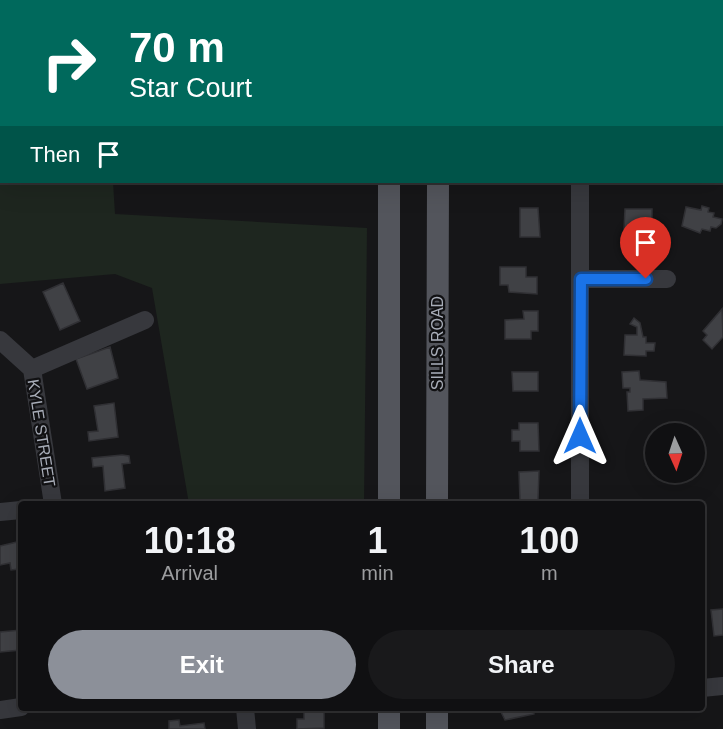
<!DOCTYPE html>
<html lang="en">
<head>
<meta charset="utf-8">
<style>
  :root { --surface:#101012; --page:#19191b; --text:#f1f3f6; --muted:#9c9d9f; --line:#303032; --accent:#8c9099 }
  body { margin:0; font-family:Helvetica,sans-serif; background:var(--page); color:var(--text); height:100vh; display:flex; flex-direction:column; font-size:22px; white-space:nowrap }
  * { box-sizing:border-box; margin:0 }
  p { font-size:20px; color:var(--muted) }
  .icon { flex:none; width:33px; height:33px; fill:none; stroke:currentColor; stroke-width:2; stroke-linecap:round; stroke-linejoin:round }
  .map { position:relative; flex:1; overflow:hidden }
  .drawer { position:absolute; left:18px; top:501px; width:687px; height:210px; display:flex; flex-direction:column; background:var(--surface); border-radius:6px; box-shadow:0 6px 24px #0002,0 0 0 2px var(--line) }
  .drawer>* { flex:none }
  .banner { position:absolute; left:0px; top:0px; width:723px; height:183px; box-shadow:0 6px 24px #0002,0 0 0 2px var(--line); background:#00695c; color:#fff; overflow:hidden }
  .needle { width:39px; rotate:177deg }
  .tools { position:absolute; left:645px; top:423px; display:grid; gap:12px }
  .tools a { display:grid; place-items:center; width:60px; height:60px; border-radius:50%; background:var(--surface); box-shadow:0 6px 24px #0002,0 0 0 2px var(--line); font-size:30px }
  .pin { position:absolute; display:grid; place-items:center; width:51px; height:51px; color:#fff; margin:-62px -26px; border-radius:50% 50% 50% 0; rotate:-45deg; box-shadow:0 0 6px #0007 }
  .pin .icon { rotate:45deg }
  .me { position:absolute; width:66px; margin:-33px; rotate:0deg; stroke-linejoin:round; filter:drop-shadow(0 0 4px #0008) }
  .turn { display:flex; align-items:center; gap:21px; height:126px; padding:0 30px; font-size:27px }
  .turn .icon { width:78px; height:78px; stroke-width:2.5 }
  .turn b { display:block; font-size:42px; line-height:51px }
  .then { display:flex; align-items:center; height:57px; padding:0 30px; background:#0003; gap:12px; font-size:22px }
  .eta { display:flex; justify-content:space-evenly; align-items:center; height:102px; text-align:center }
  .eta b { font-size:36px; font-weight:600; line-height:42px }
  .cta { display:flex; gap:12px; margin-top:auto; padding:12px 30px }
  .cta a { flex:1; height:69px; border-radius:36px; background:var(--accent); color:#fff; font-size:24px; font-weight:600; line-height:69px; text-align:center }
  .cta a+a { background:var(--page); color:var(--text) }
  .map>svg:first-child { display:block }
  .green { fill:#1e261f }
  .building { fill:#404145; stroke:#303034; stroke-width:1.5 }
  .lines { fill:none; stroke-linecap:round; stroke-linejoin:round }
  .minor { stroke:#37383d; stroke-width:18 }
  .major { stroke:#53555c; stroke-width:22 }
  .route-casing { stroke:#114b97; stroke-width:15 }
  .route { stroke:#1a73e8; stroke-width:10 }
  .labels { text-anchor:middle; stroke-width:4.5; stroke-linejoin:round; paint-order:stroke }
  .street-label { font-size:16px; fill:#a8adb8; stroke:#111113 }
</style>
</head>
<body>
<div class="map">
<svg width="723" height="729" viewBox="0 0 723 729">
  <rect width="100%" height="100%" fill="#161618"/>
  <!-- green -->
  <path class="green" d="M0,0l108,1 -106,1v180h111l2,32 252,14 -3,276h-175l-37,-216 -37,-14 -115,10z"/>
  <!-- building -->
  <path class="building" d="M702,206l7,2 -1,4 6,1 -1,4 9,2 -1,5 -5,4 -5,-1 -1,4 -8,-2 -2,4 -18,-7 4,-19 15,3z
    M520,208h18l2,29h-20z
    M625,209h27v18l-28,2z
    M500,267h26v10h11v17l-28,-2 -1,-7h-8z
    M63,283l17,38 -20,9 -17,-38z
    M722,309l1,28 -11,12 -9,-9 4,-5 -4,-4z
    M523,311h15v20h-7v8h-26v-19l19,-1z
    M634,318l6,5 3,14h3v6h9l-1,8h-8v5l-22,-1 1,-20h12v-8l-7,-3z
    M110,347l8,31 -31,11 -11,-30z
    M639,371l1,9 26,2 1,16 -24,1v11l-15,1 -1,-19h3v-4h-7l-1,-16z
    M512,372h26v19h-25z
    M114,403l4,34 -29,4 -1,-9 10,-1 -4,-25z
    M519,423h19l1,28h-19v-10h-8v-11h7z
    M122,455l7,1 1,7 -8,1 3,24 -20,3 -2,-25 -10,1 -1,-9z
    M539,471l-1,29 -18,1 -1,-29z
    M17,542l2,27 -8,1 -1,-7 -10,2v-19z
    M723,609v26l-9,1 -3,-26z
    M21,630v20l-21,2v-20z
    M304,708h20v20l-27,1v-10h7z
    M499,708h34l1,6 -29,6z
    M179,720l1,6 24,-3 1,6h-36v-8z"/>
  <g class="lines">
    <!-- minor -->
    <path class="minor" d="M333,2v-2
      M601,2l2,-2
      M581,279h86
      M0,340l32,29 21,135
      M32,369l113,-49
      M580,504v-322
      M0,512l21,-2
      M702,688l21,-2
      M245,708l2,21
      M0,710l21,-3"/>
    <!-- major -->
    <path class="major" d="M400,2l1,-2
      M449,2v-2
      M389,182v322
      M437,504l1,-322
      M389,729v-21
      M437,729v-21"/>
  </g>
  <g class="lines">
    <defs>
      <path id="route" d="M580,436l1,-157h65"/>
    </defs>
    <!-- route casing -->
    <use href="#route" class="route-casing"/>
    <!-- route -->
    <use href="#route" class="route"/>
  </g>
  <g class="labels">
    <!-- street labels -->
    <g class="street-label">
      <text transform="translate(437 343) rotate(-90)" y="6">SILLS ROAD</text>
      <text transform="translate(42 433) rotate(81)" y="6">KYLE STREET</text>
    </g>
  </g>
</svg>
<div class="tools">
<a><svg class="needle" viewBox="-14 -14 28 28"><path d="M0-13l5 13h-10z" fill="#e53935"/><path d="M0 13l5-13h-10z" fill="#9c9d9f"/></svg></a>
</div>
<div class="pin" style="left:646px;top:279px;background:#d93025"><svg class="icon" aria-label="arrive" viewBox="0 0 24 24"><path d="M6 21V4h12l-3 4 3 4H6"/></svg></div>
<svg class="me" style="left:580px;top:436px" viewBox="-20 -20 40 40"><path d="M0-17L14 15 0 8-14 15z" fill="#1a73e8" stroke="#fff" stroke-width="4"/></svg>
<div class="banner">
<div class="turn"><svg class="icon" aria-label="right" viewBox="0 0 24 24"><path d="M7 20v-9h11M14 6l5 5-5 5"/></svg><div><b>70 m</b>Star Court</div></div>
<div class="then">Then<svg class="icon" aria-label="arrive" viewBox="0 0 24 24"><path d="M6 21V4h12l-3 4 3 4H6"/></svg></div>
</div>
<section class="drawer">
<div class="eta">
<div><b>10:18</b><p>Arrival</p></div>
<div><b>1</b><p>min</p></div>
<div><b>100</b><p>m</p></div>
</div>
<div class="cta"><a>Exit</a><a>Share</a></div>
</section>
</div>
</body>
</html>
